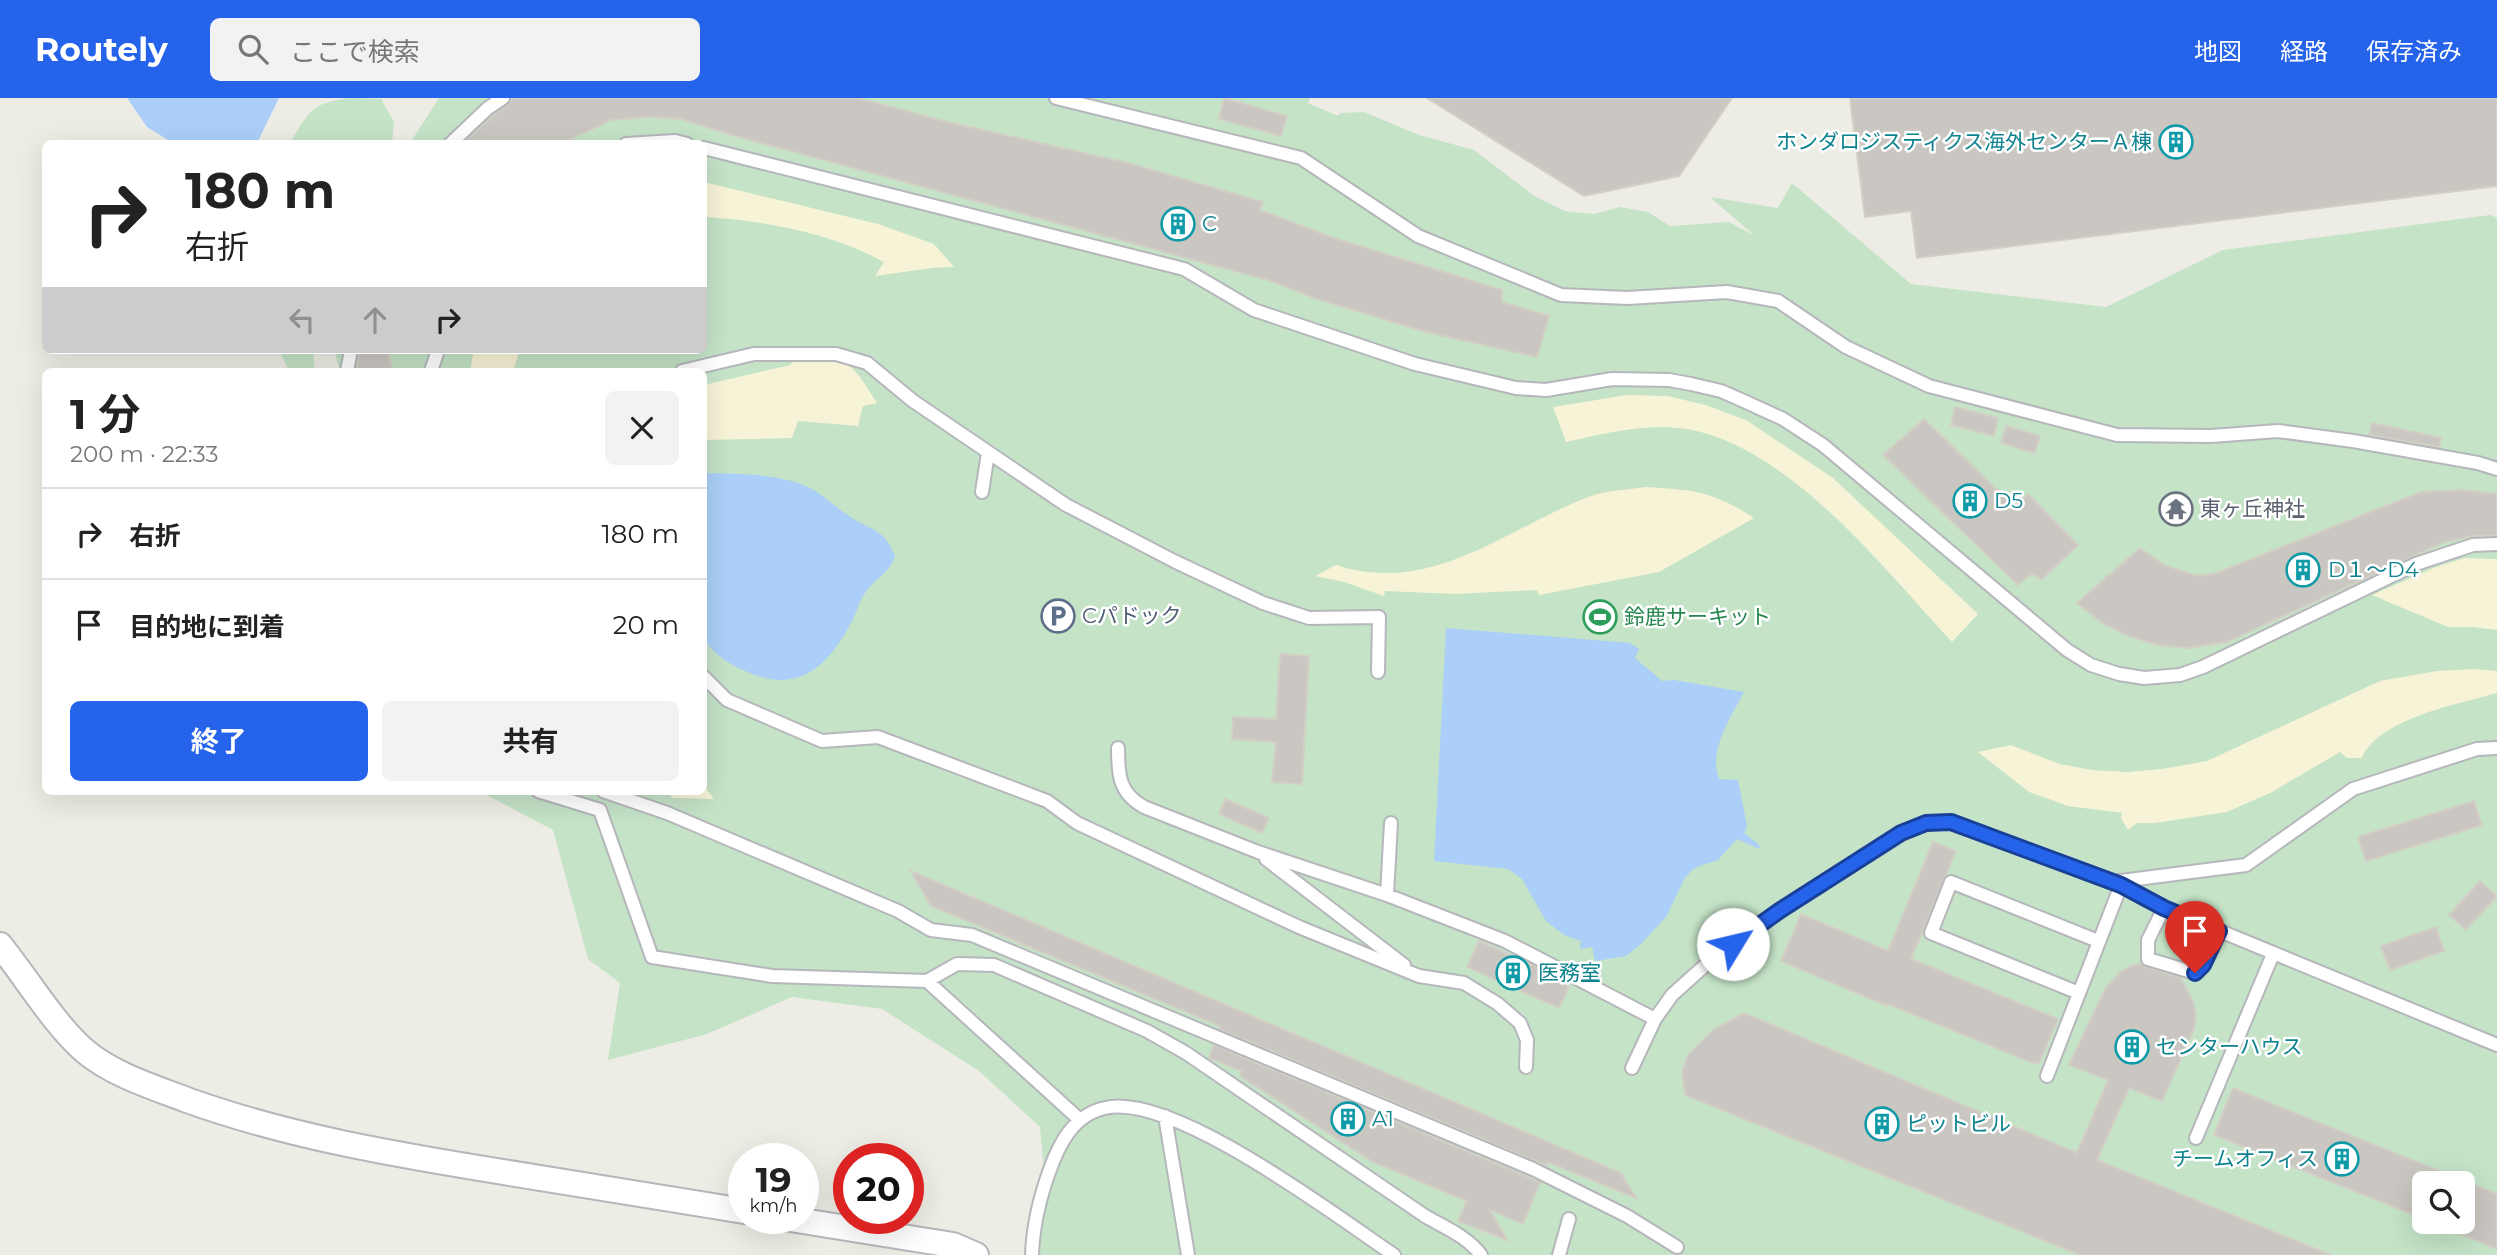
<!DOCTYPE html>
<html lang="ja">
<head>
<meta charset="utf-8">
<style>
  :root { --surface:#fff; --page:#f2f2f2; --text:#222; --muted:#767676; --line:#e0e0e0; --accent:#2563eb }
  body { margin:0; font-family:Montserrat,"Noto Sans JP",sans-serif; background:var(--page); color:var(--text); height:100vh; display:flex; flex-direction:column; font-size:26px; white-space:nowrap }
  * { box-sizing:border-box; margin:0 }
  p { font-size:23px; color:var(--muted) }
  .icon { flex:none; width:38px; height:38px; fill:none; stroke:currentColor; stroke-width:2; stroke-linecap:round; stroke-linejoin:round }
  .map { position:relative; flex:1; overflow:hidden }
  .panel { position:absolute; left:42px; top:270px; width:665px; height:427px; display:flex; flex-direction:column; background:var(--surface); border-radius:10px; box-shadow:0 7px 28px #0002 }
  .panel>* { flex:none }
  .guide { position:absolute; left:42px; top:42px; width:665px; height:214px; border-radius:10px; box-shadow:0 7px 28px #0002; background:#fff; color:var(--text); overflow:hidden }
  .controls { position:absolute; left:2412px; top:1073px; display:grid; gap:14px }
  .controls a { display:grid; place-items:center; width:63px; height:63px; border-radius:10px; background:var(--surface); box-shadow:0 7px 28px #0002; font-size:35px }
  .speed { position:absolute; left:728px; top:1045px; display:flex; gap:14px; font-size:35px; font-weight:700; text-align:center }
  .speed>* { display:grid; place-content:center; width:91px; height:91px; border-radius:50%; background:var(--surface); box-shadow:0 7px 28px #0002; line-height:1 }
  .speed small { font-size:18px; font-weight:400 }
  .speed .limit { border:10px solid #d22; background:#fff; color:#111 }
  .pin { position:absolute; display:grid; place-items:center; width:60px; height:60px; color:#fff; margin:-72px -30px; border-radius:50% 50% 50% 0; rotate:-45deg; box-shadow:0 0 7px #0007 }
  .pin .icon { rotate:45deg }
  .me { position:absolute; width:77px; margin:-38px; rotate:54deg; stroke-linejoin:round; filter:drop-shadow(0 0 5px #0008) }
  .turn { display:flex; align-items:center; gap:24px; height:147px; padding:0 28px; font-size:32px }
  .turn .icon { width:91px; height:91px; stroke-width:2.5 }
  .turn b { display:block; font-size:49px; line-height:60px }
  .lanes { display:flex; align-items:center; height:66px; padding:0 28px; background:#0003; justify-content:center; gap:35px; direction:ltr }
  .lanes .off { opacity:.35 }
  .round { display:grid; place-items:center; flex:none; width:74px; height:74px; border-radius:10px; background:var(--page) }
  .head { display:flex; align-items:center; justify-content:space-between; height:119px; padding:0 28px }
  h1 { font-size:42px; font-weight:700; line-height:52px }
  .action { display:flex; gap:14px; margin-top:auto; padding:14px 28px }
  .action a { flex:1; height:80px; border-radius:10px; background:var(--accent); color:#fff; font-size:28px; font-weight:700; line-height:80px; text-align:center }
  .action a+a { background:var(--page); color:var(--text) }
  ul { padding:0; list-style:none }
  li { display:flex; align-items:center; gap:21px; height:91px; padding:0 28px; border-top:2px solid var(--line) }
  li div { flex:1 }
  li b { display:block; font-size:26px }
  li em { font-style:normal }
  header { display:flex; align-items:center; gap:42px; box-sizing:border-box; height:98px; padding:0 35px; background:var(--accent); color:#fff }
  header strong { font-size:33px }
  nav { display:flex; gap:38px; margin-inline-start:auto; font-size:24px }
  .search { width:490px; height:63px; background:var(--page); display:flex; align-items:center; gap:18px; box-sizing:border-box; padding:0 24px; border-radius:10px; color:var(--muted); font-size:26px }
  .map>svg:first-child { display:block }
  .green { fill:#c4e3c7; fill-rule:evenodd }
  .sand { fill:#f7f3d7 }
  .water { fill:#abcff8 }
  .building { fill:#cac7c2; stroke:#d2cfc4; stroke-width:2 }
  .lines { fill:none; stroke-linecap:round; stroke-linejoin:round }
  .lane-casing { stroke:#b5b7bb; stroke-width:16 }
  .street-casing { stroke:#b5b7bb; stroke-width:28 }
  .lane { stroke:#fff; stroke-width:12 }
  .street { stroke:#fff; stroke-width:24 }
  .route-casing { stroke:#184099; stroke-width:18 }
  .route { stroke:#2563eb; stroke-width:12 }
  .labels { text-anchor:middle; stroke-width:5; stroke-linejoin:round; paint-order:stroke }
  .culture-label { font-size:21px; fill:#0d838f; stroke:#fff; text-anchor:start }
  .worship-label { font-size:21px; fill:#5b616d; stroke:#fff; text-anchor:start }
  .service-label { font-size:21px; fill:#4e5e75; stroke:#fff; text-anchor:start }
  .leisure-label { font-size:21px; fill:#27864d; stroke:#fff; text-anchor:start }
</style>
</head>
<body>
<header>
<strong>Routely</strong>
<div class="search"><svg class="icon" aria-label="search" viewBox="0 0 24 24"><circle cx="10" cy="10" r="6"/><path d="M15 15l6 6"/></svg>ここで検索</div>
<nav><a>地図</a><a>経路</a><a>保存済み</a></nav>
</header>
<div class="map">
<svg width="2497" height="1157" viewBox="0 0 2497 1157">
  <rect width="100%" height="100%" fill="#eeede5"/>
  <!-- green -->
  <path class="green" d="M352,0l29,1 13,23 -2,21h-102c19,-32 22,-41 62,-45z
    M439,0h871l-2,5 30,13 2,-3 24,-1 55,23 55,15 62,47 29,14 29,3 26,-7 28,5 22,14 59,-4 26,14 -45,-39 68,11 14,-25 119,101 195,23 117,-57 267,-35 7,3v1037h-1464l11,-84 -4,-44 -61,-56 -97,-62 -90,-12 -85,37 -99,26 12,-77 -32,-24 -35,-129 -74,-39h225v-420h-364l-6,-21h370v-206l-294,-1zM2424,1085h38v39h-38z
    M279,252h34l2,21h-26z"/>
  <!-- sand -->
  <path class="sand" d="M704,84l174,42 56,20 20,23 -22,1 -57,8 9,-14c-55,-30 -119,-41 -180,-45z
    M471,252h49l-7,21h-43l3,-17z
    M798,258c51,2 53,5 79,47l-14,3 -5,20 -60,-5 -6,17 -88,2v-55l86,-20z
    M1627,297l40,1 39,9 40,15 87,58 145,136 -26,28c-68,-73 -162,-195 -265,-213 -41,-6 -82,4 -121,13l-13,-35z
    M1646,389c49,3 66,4 108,31l-95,54 -120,23 -2,-5 -83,4 -69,-3 -1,5 -40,-14 -29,-6 21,-11c97,31 167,-35 252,-68 17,-7 39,-7 58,-10z
    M2465,460l32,1v71l-25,-3h-24l-76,-32 64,-28z
    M2475,571l22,2v22c-38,11 -118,25 -135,65h-15l-7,-6 -68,40 -45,20 -72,11h-18l-9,7 -7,-12 1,-5 -54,-7 -39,-14 -51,-40 33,-7 49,19 32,6 36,2 34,-3 45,-8 173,-80 57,-10z
    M704,688l10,13 -41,-1 -7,-7h38z"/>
  <!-- water -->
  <path class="water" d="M127,0h152l-22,45h-84l-26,-16z
    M704,375c30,1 78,0 106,15 15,8 28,22 44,31 20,12 33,13 41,38 -9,20 -19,20 -30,36 -6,8 -7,16 -11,24 -21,42 -49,76 -99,58 -21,-8 -40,-18 -51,-37z
    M1446,530l184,15 9,6 -4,9 27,23 12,-1 70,12c-13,25 -36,58 -25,87l19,1 9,46 -3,7 15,12 1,4 -23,-10 -19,21 -19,6 -8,5 -6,7 -19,39 -25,27 -15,12 -31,5 -3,-14 -12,2 1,-8 -17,-6 -18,-14 -24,-42 -14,-10 -74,-8z"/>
  <!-- building -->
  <path class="building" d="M512,0h345l91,24 180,41 135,39 -3,8 71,27 171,53v12l47,14 -12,41 -111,-25 -112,-34 -46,-18 -533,-144 -54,-17 -32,-2 -38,3 -51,24h-97l30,-29 15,-10z
    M1224,0l63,18 -6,20 -62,-17z
    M1427,0h305l-53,78 -95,20z
    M1850,0h647v88l-580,72 -6,-47 -46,6z
    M360,252h28l4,21 -36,-1z
    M1955,309l43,11 -4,18 -43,-11z
    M1924,321l91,88 13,-13 50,51 -37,35 -9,-7 -14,12 -135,-130z
    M2372,325l69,15 -2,9 -70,-12z
    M2006,328l34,10 -5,17 -34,-10z
    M2463,392l34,4v41l-26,1 -29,7 -215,99 -39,6 -30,-3 -29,-9 -27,-13 -25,-20 63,-55 24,17 33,11 17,-2 207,-82z
    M1280,556l29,2 -7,128 -30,-2 4,-40 -44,-3 1,-22 43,2z
    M1225,701l44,19 -7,15 -43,-19z
    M2474,703l8,24 -116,36 -8,-24z
    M1933,744l23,9 -45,108 147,60 -19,44h-6l-145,-59 -1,2 -106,-45 20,-47 87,37z
    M911,773l710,302 15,25 -88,-36 -1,4 -328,-137 1,-3 -289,-120z
    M2480,783l17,15 -31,34 -17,-15z
    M2436,829l8,24 -54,19 -9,-24z
    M1479,843l60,27 6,4 -2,3 26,12 -10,21 -92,-41z
    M2141,866l5,3 35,11 12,23 3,14 -2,14 -32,72 -33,-13 -32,72 234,95h-251l-395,-160 -3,-23 6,-17 26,-26 30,-16 333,140 31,-73 -39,-15 37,-78 13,-14 14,-8z
    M1214,947l326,137 -17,42 -33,-14 17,30 -49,-19 9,-20 -94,-39 -133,-86 2,-5 -33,-13z
    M2233,990l264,106v55l-66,-27h31v-39h-38v36l-210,-84z"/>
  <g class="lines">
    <defs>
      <path id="lane" d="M1056,0l245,60 117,78 143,59 66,3 100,-6 51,9 68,46 83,39 188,49 94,1 67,-5 75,10 125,22 19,6
        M450,46l38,-36 15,-10
        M626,46l49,-3 12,3
        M704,50l480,121 70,41 161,54 101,24 30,2 66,-11 57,1 22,4 30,7 25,11 37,17 40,26 244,205 24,15 28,9 25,4 36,-3 23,-8 213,-103 57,-19 24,-1
        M347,273l4,-21
        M431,273l7,-21
        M682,273l72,-17h82l31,9 46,38 153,104 110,57 87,41 46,15 70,-1 -1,55
        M982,394l6,-39
        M704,579l23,23 95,41 56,-4 169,64 30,22 222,104 120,49 45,7 34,21 22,19 7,17 -1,27
        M1118,650c0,27 1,45 26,59l114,45 129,43 118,46 150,78
        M538,693l62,19 52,147 120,19 155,5 30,-17 37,1 153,66 39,22 239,163c19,11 43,21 56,39
        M603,693l64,22 231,98 33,19 41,5 561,234 94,47 50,31
        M1266,761l138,106
        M2113,784l133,-17 107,-76 124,-40 20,-1
        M1387,797l4,-72
        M2164,810l-16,32v19l47,14 8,-8 16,-34
        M927,883l153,139
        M2079,895l-148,-60 20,-51 147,59
        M1632,970l23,-49 17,-24 39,-35 68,-49 122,-78c17,-8 31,-12 50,-11l170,63 43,23 333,137
        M2047,978l74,-191
        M1165,1018l23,139
        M2196,1040l77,-184
        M1032,1157c1,-30 7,-55 17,-83 10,-28 24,-57 56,-64 68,-16 231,108 289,147
        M1559,1157l10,-36"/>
      <path id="street" d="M0,847c26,32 55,81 86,107 28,23 67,35 101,48 100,36 205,54 310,71 82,13 165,27 247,40
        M784,1120l169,27 23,10"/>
    </defs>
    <!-- lane casing -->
    <use href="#lane" class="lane-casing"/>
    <!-- street casing -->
    <use href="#street" class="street-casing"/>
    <!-- lane -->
    <use href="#lane" class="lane"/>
    <!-- street -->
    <use href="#street" class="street"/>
  </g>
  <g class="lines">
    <defs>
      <path id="route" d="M1733,846l46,-33 122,-78 25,-10 25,-1 170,63 43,23 55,23 -16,34 -8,8"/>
    </defs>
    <!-- route casing -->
    <use href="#route" class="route-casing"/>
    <!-- route -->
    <use href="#route" class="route"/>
  </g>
  <!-- icons -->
  <defs>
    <symbol id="building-ring" viewBox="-11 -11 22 22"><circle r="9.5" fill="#fff" stroke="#0f9aa8" stroke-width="1.5"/><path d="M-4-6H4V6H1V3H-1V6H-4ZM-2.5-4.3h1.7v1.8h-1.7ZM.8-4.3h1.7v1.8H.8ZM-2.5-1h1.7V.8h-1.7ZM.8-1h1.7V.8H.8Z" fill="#0f9aa8"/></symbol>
    <symbol id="temple-ring" viewBox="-11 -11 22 22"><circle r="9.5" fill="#fff" stroke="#6b7280" stroke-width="1.5"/><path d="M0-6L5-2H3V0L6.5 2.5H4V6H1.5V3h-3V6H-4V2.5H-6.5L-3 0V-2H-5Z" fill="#6b7280"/></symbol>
    <symbol id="parking-ring" viewBox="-11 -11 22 22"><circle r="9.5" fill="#fff" stroke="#5c6f8a" stroke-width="1.5"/><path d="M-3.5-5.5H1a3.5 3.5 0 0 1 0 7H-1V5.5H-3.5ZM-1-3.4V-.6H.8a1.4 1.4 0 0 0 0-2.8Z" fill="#5c6f8a"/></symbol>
    <symbol id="stadium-ring" viewBox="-11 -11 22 22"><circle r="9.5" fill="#fff" stroke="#2e9e5b" stroke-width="1.5"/><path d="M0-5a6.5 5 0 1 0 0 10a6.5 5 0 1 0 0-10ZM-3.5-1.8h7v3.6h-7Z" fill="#2e9e5b"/></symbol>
  </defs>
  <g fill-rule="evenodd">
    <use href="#building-ring" x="2157" y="25" width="38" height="38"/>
    <use href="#building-ring" x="1159" y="107" width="38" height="38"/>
    <use href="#building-ring" x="1951" y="384" width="38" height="38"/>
    <use href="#temple-ring" x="2157" y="392" width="38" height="38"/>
    <use href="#building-ring" x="2284" y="453" width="38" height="38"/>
    <use href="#parking-ring" x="1039" y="499" width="38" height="38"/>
    <use href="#stadium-ring" x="1581" y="500" width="38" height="38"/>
    <use href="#building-ring" x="1494" y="856" width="38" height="38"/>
    <use href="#building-ring" x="2113" y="930" width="38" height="38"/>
    <use href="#building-ring" x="1329" y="1002" width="38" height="38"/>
    <use href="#building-ring" x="1863" y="1007" width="38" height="38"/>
    <use href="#building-ring" x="2323" y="1042" width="38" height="38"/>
  </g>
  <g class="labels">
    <!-- culture labels -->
    <g class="culture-label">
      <text x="2152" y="51" text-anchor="end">ホンダロジスティクス海外センターＡ棟</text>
      <text x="1202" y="133">C</text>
      <text x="1994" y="410">D5</text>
      <text x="2328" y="479">D１～D4</text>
      <text x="1538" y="882">医務室</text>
      <text x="2156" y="956">センターハウス</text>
      <text x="1372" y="1028">A1</text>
      <text x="1906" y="1033">ピットビル</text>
      <text x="2318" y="1068" text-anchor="end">チームオフィス</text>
    </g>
    <!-- worship labels -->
    <g class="worship-label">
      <text x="2200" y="418">東ヶ丘神社</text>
    </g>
    <!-- service labels -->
    <g class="service-label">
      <text x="1082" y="525">Cパドック</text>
    </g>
    <!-- leisure labels -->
    <g class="leisure-label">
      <text x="1624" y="526">鈴鹿サーキット</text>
    </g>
  </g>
</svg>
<div class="controls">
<a><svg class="icon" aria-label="search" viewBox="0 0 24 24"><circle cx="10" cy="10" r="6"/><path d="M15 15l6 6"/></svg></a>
</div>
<div class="speed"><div>19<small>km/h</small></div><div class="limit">20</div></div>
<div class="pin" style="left:2195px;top:875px;background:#d93025"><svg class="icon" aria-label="arrive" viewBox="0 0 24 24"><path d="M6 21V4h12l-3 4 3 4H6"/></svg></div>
<svg class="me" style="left:1733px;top:846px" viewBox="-20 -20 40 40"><circle r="19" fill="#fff"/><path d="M0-13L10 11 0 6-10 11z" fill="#2563eb"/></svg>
<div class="guide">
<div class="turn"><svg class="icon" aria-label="right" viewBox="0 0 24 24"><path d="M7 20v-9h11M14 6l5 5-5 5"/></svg><div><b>180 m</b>右折</div></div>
<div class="lanes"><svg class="icon off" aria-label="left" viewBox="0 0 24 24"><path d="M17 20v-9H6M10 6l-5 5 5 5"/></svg><svg class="icon off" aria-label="ahead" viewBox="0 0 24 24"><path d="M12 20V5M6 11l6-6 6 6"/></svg><svg class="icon" aria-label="right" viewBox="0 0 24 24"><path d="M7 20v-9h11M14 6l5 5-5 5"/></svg></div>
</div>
<section class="panel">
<div class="head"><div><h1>1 分</h1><p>200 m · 22:33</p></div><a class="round"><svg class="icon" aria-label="close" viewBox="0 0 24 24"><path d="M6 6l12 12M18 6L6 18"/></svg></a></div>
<ul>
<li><svg class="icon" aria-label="right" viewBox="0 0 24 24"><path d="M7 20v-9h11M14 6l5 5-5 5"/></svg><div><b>右折</b></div><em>180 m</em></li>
<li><svg class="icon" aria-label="arrive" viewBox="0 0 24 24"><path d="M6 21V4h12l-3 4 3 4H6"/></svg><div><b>目的地に到着</b></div><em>20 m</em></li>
</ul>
<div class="action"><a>終了</a><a>共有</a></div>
</section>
</div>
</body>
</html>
